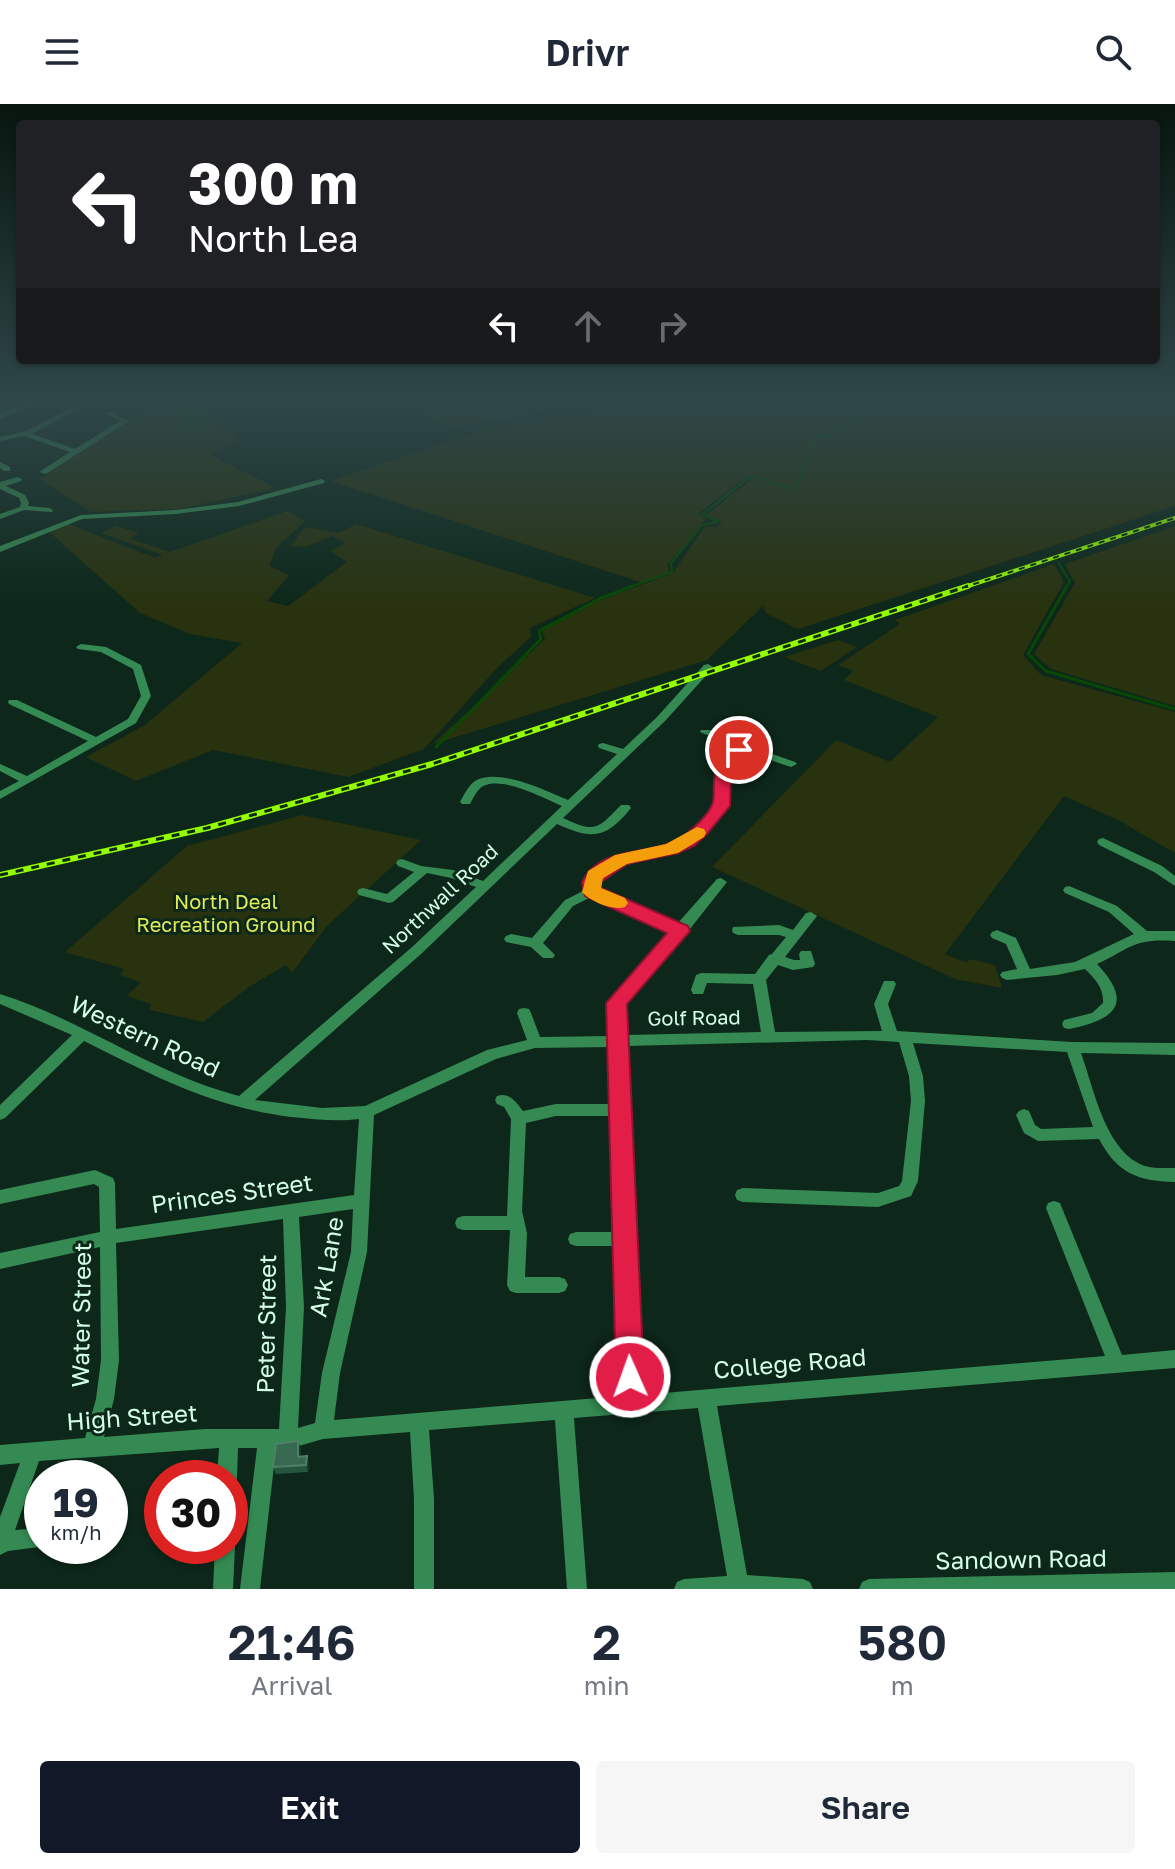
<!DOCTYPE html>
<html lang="en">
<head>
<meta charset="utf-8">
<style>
  :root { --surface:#fff; --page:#f6f6f7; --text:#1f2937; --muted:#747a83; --accent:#111827 }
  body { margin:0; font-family:"Golos Text",sans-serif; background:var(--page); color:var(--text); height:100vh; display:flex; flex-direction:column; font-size:30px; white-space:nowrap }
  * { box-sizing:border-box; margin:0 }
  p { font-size:26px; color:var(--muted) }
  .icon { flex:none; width:44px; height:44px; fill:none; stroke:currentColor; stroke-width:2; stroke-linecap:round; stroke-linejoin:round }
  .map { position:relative; height:1485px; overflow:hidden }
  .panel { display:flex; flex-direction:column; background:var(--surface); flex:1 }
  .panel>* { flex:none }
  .banner { position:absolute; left:16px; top:16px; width:1144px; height:244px; border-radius:8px; box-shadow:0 2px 6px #0004; background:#202124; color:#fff; overflow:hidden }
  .speed { position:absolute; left:24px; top:1356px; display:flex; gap:16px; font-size:40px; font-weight:700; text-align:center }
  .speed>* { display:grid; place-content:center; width:104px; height:104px; border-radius:50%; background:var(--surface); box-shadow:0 2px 6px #0004; line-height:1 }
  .speed small { font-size:20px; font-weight:400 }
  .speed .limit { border:12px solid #d22; background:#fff; color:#111 }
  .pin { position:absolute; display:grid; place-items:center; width:68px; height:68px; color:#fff; margin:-34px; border:4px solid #fff; border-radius:50%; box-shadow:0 2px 8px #0007 }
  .me { position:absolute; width:88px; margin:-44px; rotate:358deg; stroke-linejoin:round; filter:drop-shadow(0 0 6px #0008) }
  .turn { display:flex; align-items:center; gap:28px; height:168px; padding:0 40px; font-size:36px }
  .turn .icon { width:104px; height:104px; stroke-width:2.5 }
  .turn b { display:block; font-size:56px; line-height:68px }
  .lanes { display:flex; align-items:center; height:76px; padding:0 40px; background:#0003; justify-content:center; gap:40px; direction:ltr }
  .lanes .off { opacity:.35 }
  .eta { display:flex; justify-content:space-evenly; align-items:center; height:136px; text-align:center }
  .eta b { font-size:48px; font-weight:600; line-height:56px }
  .primary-button { display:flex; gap:16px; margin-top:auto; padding:16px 40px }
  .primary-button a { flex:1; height:92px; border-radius:8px; background:var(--accent); color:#fff; font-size:32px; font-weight:600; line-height:92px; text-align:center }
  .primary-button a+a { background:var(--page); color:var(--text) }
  header { display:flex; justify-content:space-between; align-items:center; height:104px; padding:0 40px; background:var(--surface); font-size:36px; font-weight:600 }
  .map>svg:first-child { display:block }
  .green { fill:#28320f }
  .water { fill:#084805 }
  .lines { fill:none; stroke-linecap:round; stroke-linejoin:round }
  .stream-far1 { stroke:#084805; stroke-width:2 }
  .stream { stroke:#084805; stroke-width:3 }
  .minor { fill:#348a52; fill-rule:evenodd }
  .rail-far1-casing { stroke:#94fe00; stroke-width:4 }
  .rail-casing { stroke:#94fe00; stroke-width:6 }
  .rail-far1 { stroke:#0d271a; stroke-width:2; stroke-dasharray:6; stroke-linecap:butt }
  .rail { stroke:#0d271a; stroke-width:3; stroke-dasharray:8; stroke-linecap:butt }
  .wall { fill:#24573e }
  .shaded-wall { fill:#133c28 }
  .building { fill:#376950; stroke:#4f8067; stroke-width:2 }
  .route { fill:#e11d48; stroke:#92132f; stroke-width:2 }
  .slow { fill:#f59e0b }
  .labels { text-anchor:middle; stroke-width:6; stroke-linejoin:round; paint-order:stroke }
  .street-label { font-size:20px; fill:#d3ffe6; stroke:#0d271a }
  .park-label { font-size:20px; fill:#e0ea54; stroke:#0d271a }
  .near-street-label { font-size:24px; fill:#d3ffe6; stroke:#0d271a }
</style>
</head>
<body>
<header><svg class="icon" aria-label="menu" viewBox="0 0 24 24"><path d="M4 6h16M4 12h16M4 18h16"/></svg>Drivr<svg class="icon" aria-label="search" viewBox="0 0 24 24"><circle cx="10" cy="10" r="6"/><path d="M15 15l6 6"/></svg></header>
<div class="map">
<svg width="1175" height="1485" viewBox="0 0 1175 1485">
  <rect width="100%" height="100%" fill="#0d271a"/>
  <!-- green -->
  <path class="green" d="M171,296h23l47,41 -32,13 67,34 -96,21 -89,3 -51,-33 112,-73z
    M386,296h189l9,5 -131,22z
    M788,296h387v106l-377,123 -31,-15 -4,-8 -56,54 -274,84 112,-105 -3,-8 54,-29 77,-29 32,-47 12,1 5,-5 -15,-7 47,-38 -5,-2 -50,38 7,6 -38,45 1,9 -26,10 -312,-102 157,-53 106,-18 156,-4z
    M288,407l17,10 -29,27 -7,18 20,9 -22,26 21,5 59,-44 -16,-11 14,-9 -13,-6 -24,10 -18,1 15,-20 34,6 17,-9 239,74 -65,30 1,9 -33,30 -74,82 -76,28 -135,-27 -77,31 -50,-24 59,-32 97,-82 -52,-9 -50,-21 -92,-82 21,-7 86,34 8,-3 -62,-22 15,-7 23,7 -9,6 40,13z
    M1175,422v180l-124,-37 -17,-15 41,-71 -10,-19z
    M1054,460l10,18 -41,73 18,20 134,37v141l-57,-33 -54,-24 -119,158 22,9 2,-4 26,6 7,23 -47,-9 -243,-112 124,-127 54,22 48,-45 -94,-37 9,-9 -15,-6 62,-41 -5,-4z
    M838,536l19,7 -36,24 -37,-14z
    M302,711l119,25 -94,86 -35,47 -6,-8 -37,22 -46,35 -53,-12 1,-6 -24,-8 14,-14 -21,-7 4,-6 -59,-17 122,-106z"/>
  <!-- water -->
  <path class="water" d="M188,297l16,9 13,13 -29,4 -10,-11 -21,-8 3,-4z"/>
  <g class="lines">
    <!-- stream-far1 -->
    <path class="stream-far1" d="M585,296l5,6
      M1058,458l12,20 -4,6
      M627,484l45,-16 -1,-9 31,-38 16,-3 -15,-8 49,-39 39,14 5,-2 22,-52 15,2 2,-5 49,-28 -20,-4"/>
    <!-- stream -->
    <path class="stream" d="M1067,482l-39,68 18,17 129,38
      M436,643l105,-108 -2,-8 62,-33 32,-12"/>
    <!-- minor -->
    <path class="minor" d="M34,296h8l-42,19v-5z
      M87,296h7l-62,34 43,15 45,-28 -14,-7v-2h4l19,9 -83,53 -7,-2 31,-20 -46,-16 -24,5v-4l26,-6z
      M0,358l10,5v4h-6l-4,-3z
      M18,373l4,2 -1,2 -15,5 19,9 4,8 -1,3 21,2 4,2 -1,2 -28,-2 -24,9v-5l20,-7 1,-4 -2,-5 -19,-9v-7z
      M321,375l4,2 -1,2 -85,23 -63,8 -94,5 -82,33v-6l81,-31 95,-5 62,-8z
      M81,540l25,3 35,18 10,31 -15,27 -136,76v-8l19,-10 -19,-10v-7l27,12 61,-35 -79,-37 -1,-2 1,-2h8l79,37 32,-18 13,-23 -8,-27 -32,-17 -23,-3 -2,-2z
      M708,560l5,3 -1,2 -47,52 -102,97c32,15 34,12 58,-13h8l2,3c-25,31 -39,32 -74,16l-136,130 -166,146 67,8 43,-2 122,-56 40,-10 -10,-27 2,-4 5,-1 5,1 2,4 9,24 72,-1 -2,-33 2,-4 59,-67 -80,-35 -18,9 -30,37 12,12 -2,3h-10l-12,-11 -25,-5 -2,-3 2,-3 5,-2 21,4 33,-38 20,-10 6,-18c11,-6 21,-12 33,-16 31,-10 68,-14 88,-43 8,-12 2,-29 7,-43 3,-8 8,-14 14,-20l-7,-7 -26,-11 1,-2h8l25,9 8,8 22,4 31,11 2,2 -6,3 -33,-11 -16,-2c-23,25 -6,42 -21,63 -28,39 -82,37 -120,60l-3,13 79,34 40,-45 4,-1 6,4 -41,52 -3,1 -59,69 2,31 135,-3 -8,-48 -46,-1 -4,11h-10l-2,-4 5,-15 5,-2 54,1 14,-19 3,-1 14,-17 -7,-2h-41l-5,-2 -1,-3 1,-3 46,-2 14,5 13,-17 5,-1 6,4 -32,41 9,3h6l-1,-6 2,-3h10l4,13 -2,3 -20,3 -15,-5 -12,15 9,52 107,-1 -8,-27 10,-23h10l2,3 -8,20 9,27 175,11 103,1v12l-94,-2c12,33 23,92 57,110 10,6 25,5 37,5v14c-38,-1 -58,-9 -76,-43l-61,2 -14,-8 -8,-18 3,-4 5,-2 5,2 6,14 6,4 52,-2 -26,-75 -154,-9 10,33 2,25 -7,80 -7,15 -33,11 -135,-5 -6,-2 -2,-5 2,-5 6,-2 135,5 21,-7 3,-5 9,-80 -2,-25 -10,-34 -32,-2 -240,6 4,64 9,285 465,-39 -59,-148 2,-5 6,-2 6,2 2,5 60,147 53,-5v18l-458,38 30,169 56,4 7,3 3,7h-139l3,-7 7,-3 43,-3 -29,-168 -124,10 13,171h-20l-12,-169 -126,10 5,69v90h-20v-90l-4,-67 -87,7 -31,9h-16l-16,141h-20l17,-141h-19l-1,30 -3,7 -4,1v-8h-13l2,-30 -180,13 -24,69 27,-2v18h5l-39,5 -8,4v-38l20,-54 -20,2v-20l85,-7 11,-39 5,-39 -1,-113 -100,22v-16l100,-21 -1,-45 -5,-3 -94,20v-14l95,-20 18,8 2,5 1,46 238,-34 5,-76c-23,3 -45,0 -68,-2 -79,-10 -137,-41 -207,-76l-79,77 -5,2v-15l72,-70 -72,-31v-10c83,26 154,80 239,102l172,-148 65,-61 -25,-9 -24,-5 -34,29 -4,1 -30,-8 -2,-3 2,-3 4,-1 24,6 27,-22 -16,-6 -2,-3 2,-3 4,-1 19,7 32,4 30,11 79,-75c-18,-8 -56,-28 -76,-21 -8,2 -12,12 -16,19h-8l-2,-2c4,-7 8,-16 15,-21 23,-14 71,10 93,19l49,-46 -18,-6 -1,-2 1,-2 4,-1 20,6 34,-32 47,-52zM612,943l3,57h-59l-33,7c-7,-9 -13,-19 -26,-15l-2,4 2,4 7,3 7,12 -4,97h-44l-6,2 -2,5 2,5 6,2h47l-3,55 3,6 6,2h43l6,-2 3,-6 -3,-6 -6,-2h-34l2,-44 -5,-22 4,-88 30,-7h60l2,116h-42l-6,2 -2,5 2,5 6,2h42l4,150 -288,24 6,-47 27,-121 7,-137 122,-56 39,-11zM353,1105l-2,43 -29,121 -7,50 -17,5 6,-121 -5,-90zM283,1115l3,88 -7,122h-74l-101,8 10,-38 5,-39 -3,-117z
      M1103,734l59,28 13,10v10l-21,-14 -55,-27 -2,-3 2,-3z
      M1069,782l48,20 30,25h28v10c-41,-3 -44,7 -78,23 38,40 17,56 -28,65l-5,-1 -2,-4 2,-4 28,-7 11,-10c1,-15 -8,-24 -18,-34l-28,6 -50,5 -5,-2 -2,-3 2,-3 15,-3 -11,-25 -14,-6 -2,-3 2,-3 5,-2 19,8 14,31 45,-7 59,-28 -25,-22 -44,-19 -2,-3 2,-3z
      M230,1434l5,8 -2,43h-20l2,-43h15z
      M1175,1468v17h-316l3,-7 7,-3z"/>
    <defs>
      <path id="rail-far1" d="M962,484l213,-70"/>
      <path id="rail" d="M0,771l207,-47 225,-64 536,-178"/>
    </defs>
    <!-- rail-far1 casing -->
    <use href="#rail-far1" class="rail-far1-casing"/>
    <!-- rail casing -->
    <use href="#rail" class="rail-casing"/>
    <!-- rail-far1 -->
    <use href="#rail-far1" class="rail-far1"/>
    <!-- rail -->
    <use href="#rail" class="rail"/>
  </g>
  <!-- wall -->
  <path class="wall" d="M298,1337l3,8v8l8,7 -1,8 -32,2 -3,-7z"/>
  <!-- shaded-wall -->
  <path class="shaded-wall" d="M298,1337l3,8 -1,15 -2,-7z
    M307,1352l2,8 -1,8 -2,-7z"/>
  <!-- building -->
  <path class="building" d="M298,1337v16l9,-1 -1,9 -33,2 3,-23z"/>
  <!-- sky -->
  <linearGradient id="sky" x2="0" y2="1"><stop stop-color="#07150e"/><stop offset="0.59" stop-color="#2f4749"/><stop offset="1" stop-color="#2f4749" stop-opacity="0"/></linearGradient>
  <rect width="1175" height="503" fill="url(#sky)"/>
  <!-- route -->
  <path class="route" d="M739,641l8,5 -16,23 -1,33 -23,28 -13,12 -16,7 -51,11 -26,18v6l87,38 2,5 -63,73 17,373 -4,9 -10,4 -10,-4 -4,-9 -10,-374 61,-70 -82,-37 -3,-14c19,-38 66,-25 98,-44 10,-6 30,-24 33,-36 2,-10 -1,-21 3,-30 4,-9 12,-18 17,-26z"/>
  <!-- slow -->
  <path class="slow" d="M697,723l7,2 2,4 -2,4 -26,16 -51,11 -24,14 -2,10 24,10 3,5 -3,4c-13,4 -35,-6 -43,-15l6,-21 27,-16 51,-11z"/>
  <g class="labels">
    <!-- street labels -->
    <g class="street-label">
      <text transform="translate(440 795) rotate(-43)" y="7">Northwall Road</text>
      <text transform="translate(694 914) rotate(-1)" y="7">Golf Road</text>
    </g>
    <!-- park labels -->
    <g class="park-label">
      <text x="226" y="805">North Deal<tspan x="226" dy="23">Recreation Ground</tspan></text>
    </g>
    <!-- near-street labels -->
    <g class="near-street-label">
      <text transform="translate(145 933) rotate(25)" y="8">Western Road</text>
      <text transform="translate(232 1090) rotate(-8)" y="8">Princes Street</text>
      <text transform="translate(327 1163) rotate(-80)" y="8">Ark Lane</text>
      <text transform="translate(82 1211) rotate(-89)" y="8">Water Street</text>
      <text transform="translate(267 1220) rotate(-89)" y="8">Peter Street</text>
      <text transform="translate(790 1260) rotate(-5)" y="8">College Road</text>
      <text transform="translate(132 1314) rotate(-4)" y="8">High Street</text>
      <text transform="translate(1021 1456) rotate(-1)" y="8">Sandown Road</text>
    </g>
  </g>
</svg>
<div class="speed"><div>19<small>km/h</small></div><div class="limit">30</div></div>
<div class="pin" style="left:739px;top:646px;background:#d93025"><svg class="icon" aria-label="arrive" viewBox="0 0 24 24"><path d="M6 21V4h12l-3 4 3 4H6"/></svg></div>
<svg class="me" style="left:630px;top:1273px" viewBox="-20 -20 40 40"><circle r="17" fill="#e11d48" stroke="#fff" stroke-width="3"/><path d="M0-11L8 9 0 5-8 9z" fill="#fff"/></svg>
<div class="banner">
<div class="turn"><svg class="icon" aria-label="left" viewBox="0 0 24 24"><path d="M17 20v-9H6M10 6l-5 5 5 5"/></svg><div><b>300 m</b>North Lea</div></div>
<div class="lanes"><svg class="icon" aria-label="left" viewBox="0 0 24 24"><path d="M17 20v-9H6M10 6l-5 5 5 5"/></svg><svg class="icon off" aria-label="ahead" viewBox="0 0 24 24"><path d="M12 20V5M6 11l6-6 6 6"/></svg><svg class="icon off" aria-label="right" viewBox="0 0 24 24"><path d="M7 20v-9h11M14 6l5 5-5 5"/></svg></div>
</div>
</div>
<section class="panel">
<div class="eta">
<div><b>21:46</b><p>Arrival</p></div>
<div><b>2</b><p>min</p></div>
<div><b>580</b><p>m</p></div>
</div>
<div class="primary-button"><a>Exit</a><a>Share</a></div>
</section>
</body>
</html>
